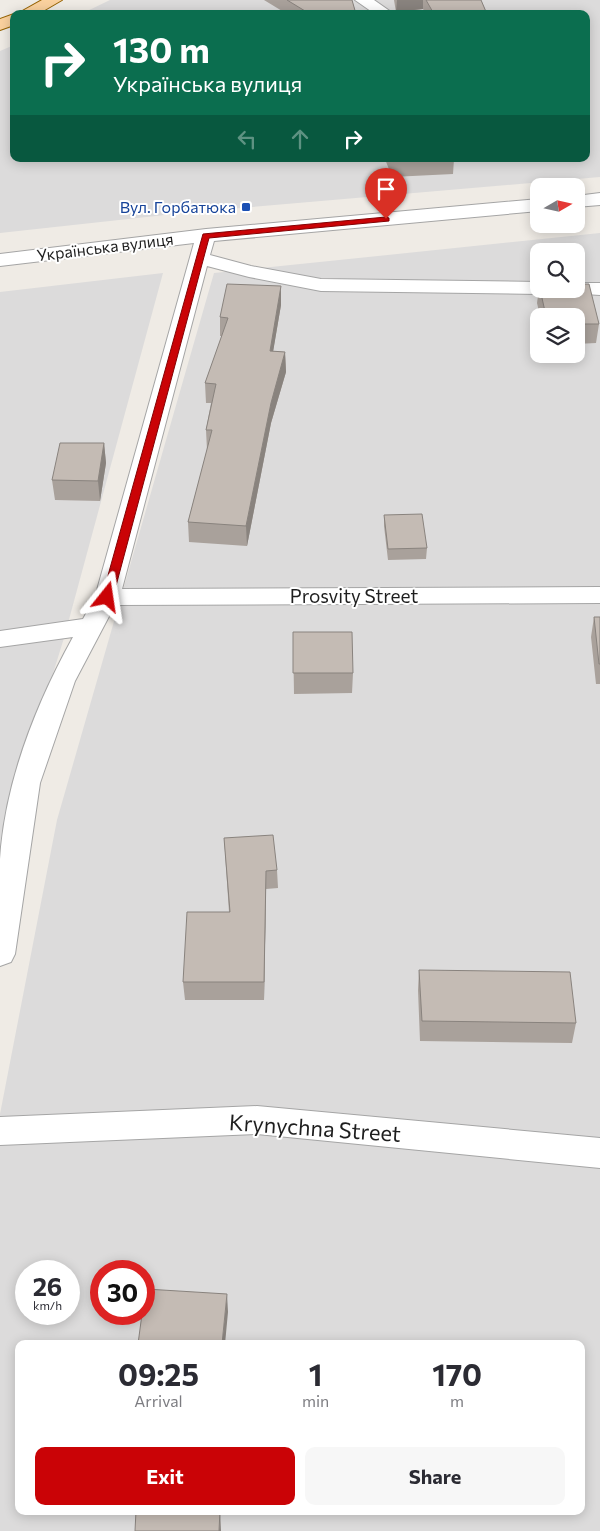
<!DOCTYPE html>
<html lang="en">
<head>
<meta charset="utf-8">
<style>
  :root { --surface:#fff; --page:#f7f7f7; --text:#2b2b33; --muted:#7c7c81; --accent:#ca0306 }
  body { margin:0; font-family:Commissioner,sans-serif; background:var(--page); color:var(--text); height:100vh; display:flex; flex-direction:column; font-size:19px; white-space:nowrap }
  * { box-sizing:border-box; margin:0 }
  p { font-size:16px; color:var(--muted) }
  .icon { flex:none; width:28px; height:28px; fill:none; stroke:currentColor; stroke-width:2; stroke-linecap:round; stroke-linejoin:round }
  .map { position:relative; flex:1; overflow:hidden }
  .drawer { position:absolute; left:15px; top:1340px; width:570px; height:175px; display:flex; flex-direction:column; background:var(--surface); border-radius:10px; box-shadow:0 2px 12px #0003 }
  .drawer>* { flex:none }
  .hud { position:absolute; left:10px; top:10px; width:580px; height:152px; border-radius:10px; box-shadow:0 2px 12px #0003; background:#0b6e4f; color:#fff; overflow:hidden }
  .needle { width:32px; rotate:81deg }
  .buttons { position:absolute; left:530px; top:178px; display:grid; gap:10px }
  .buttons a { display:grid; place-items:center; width:55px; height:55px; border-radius:10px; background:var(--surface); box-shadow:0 2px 12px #0003; font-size:25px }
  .speed { position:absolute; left:15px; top:1260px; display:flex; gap:10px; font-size:25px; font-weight:700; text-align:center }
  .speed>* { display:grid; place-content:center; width:65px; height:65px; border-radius:50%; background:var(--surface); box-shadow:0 2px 12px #0003; line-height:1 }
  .speed small { font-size:12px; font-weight:400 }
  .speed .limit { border:8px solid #d22; background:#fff; color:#111 }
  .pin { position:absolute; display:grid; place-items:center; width:42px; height:42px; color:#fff; margin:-51px -21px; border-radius:50% 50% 50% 0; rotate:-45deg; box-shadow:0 0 5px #0007 }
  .pin .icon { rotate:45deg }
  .me { position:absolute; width:55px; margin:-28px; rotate:15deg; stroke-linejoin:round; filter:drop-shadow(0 0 4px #0008) }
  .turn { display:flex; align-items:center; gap:18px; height:105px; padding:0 20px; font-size:22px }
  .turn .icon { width:65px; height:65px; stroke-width:2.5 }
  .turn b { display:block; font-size:35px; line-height:42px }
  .lanes { display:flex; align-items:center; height:48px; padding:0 20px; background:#0003; justify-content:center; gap:25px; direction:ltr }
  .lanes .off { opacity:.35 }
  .eta { display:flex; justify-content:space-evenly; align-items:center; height:85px; text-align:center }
  .eta b { font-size:30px; font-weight:700; line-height:35px }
  .button { display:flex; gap:10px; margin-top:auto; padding:10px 20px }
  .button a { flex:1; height:58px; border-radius:10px; background:var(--accent); color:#fff; font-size:20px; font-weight:700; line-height:58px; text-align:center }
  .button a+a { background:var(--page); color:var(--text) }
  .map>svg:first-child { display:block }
  .residential { fill:#dcdbdb; fill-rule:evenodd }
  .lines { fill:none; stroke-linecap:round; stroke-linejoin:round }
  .minor-casing { stroke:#a5a5a5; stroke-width:2 }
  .major-casing { stroke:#966302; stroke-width:2 }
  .minor { fill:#fff; fill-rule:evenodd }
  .major { fill:#fad19e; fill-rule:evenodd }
  .wall { fill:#a9a19b }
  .shaded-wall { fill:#89837e }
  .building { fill:#c4bbb4; stroke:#89837e }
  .route { fill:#ca0306; stroke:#830204 }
  .transit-dot { fill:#1a4fb4; stroke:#fff; stroke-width:2 }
  .labels { text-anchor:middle; stroke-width:4; stroke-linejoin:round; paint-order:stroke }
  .far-transit-label { font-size:16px; fill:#164399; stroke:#fff; text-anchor:end }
  .far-street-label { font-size:16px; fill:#1e1e1e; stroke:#fff }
  .street-label { font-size:19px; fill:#1e1e1e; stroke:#fff }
  .near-street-label { font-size:22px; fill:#1e1e1e; stroke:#fff }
</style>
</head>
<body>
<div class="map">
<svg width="600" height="1531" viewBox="0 0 600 1531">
  <rect width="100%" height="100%" fill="#efebe5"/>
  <!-- residential -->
  <path class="residential" d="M110,0h490v177l-417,36 -183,20v-182l14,-6v114h572v-145h-505z
    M600,233v1298h-600v-417l57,-294 157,-547zM539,251h37v38h-37zM539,316h37v38h-37zM26,1271h43v43h-43zM101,1271h43v43h-43zM19,1344h562v167h-562z
    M163,273l-99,365 -50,161 -14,68v-575z"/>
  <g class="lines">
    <defs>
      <path id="minor" d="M355,0h19l20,14h-19z
        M600,193v12l-24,2v-11z
        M539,199v12l-325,30 -4,14 41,11 70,13 218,3v7h9l-2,3 -7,2 -218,-3 -72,-14 -42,-11 -85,323 478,-2v16l-485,2 -40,76 -35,102 -25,171 -4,8 -11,4c0,-35 0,-71 0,-107 5,-77 36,-155 73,-222l-73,10v-16l83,-12 12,-22 99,-354 -194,23v-12l206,-25z
        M576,283h24v12l-31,-2 -3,-4h10z
        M257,1106l343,32v30l-343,-34 -257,11v-28z"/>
      <path id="major" d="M42,0h20l-24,14h-21z
        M14,14v11l-14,5v-11z"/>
    </defs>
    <!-- minor casing -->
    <use href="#minor" class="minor-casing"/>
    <!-- major casing -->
    <use href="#major" class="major-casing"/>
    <!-- minor -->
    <use href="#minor" class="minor"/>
    <!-- major -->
    <use href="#major" class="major"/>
  </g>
  <!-- wall -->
  <path class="wall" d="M264,0h88l4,14h-69z
    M394,0h89h-2l6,14h-61l-3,-5 -27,3z
    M385,159h69l-1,15 -61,3z
    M281,286v19l-8,46 12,1 1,20 -15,51 -24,123 -58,-4 -1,-20 19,-72 -1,-20 5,-27h-5l-1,-20 17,-47h-2v-19z
    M539,289h37l23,35 -3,19 -20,1v-28h-36l-3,-13z
    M104,443l2,20 -6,38 -45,-1 -3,-20z
    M384,515l43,33 -1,11 -38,1 -4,-34z
    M594,617h6v67h-4l-5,-47z
    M293,632l60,41 -1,20 -58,1z
    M224,838l53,32 1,18 -12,1 -2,111h-79l-2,-18 46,-70z
    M419,970l157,53 -4,20 -152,-2 -2,-51z"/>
  <!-- shaded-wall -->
  <path class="shaded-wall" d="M397,0h26v9l-27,3z
    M281,286v19l-11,65v-19z
    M285,352l1,20 -15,51 -24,123 -1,-20 25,-123z
    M104,443l2,20 -6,38 -2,-20z
    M266,871v18l-2,111v-18z
    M227,1294l1,18 -3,32h-3z
    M220,1511l1,20h-2z"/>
  <!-- building -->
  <path class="building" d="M287,0h65l4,14h-46z
    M426,0h55l6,14h-53z
    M392,159h33l-33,1z
    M227,284l54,2 -11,65 15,1 -14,51 -25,123 -58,-4 24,-92h-6l10,-46 -11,-1 23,-65 -8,-1z
    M576,284h13l10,40h-23v-8h-30l-6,-27h36z
    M60,443h44l-6,38 -46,-1z
    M422,514l5,34 -39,1 -4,-34z
    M594,617h6v47h-1z
    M293,632h59l1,41h-60z
    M273,835l4,35 -11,1 -2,111h-81l4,-70h43l-6,-74z
    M419,970l151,2 6,51 -154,-2z
    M146,1289l81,5 -5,50h-84l4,-30h2v-9z
    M136,1511h84l-1,20h-84z"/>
  <!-- route -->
  <path class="route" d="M386,217l3,1v3l-180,17 -96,359 -6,3 -3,-1 -2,-2 101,-363z"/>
  <!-- markers -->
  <rect class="transit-dot" x="241" y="202" width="10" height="10" rx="2.5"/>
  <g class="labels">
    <!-- far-transit labels -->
    <g class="far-transit-label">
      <text x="236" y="213">Вул. Горбатюка</text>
    </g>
    <!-- far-street labels -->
    <g class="far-street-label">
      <text transform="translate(105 247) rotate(-7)" y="6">Українська вулиця</text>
    </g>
    <!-- street labels -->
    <g class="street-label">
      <text x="354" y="603">Prosvity Street</text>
    </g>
    <!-- near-street labels -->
    <g class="near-street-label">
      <text transform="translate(315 1128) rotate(4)" y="8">Krynychna Street</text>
    </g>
  </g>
</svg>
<div class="buttons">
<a><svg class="needle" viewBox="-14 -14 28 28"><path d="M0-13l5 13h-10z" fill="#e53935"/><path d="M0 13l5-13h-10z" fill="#7c7c81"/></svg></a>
<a><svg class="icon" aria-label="search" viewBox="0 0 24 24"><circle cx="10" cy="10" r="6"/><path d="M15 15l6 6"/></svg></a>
<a><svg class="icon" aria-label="layers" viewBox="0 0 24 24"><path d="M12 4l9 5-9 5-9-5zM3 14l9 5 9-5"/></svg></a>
</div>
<div class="speed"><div>26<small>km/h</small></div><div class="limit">30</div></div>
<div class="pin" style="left:386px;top:219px;background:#d93025"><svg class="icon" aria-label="arrive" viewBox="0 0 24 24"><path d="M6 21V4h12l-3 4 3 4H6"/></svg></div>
<svg class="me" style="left:107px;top:597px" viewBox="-20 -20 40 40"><path d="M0-17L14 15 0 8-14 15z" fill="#ca0306" stroke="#fff" stroke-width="4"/></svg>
<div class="hud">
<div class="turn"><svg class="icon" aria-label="right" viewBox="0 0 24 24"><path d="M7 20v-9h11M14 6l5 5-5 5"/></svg><div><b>130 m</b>Українська вулиця</div></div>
<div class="lanes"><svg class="icon off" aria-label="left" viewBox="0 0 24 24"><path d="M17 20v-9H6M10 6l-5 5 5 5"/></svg><svg class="icon off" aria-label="ahead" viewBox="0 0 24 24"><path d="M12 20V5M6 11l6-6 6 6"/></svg><svg class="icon" aria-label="right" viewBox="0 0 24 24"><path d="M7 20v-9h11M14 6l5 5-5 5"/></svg></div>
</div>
<section class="drawer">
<div class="eta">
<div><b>09:25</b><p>Arrival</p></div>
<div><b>1</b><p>min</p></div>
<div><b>170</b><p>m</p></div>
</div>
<div class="button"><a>Exit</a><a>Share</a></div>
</section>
</div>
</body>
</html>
